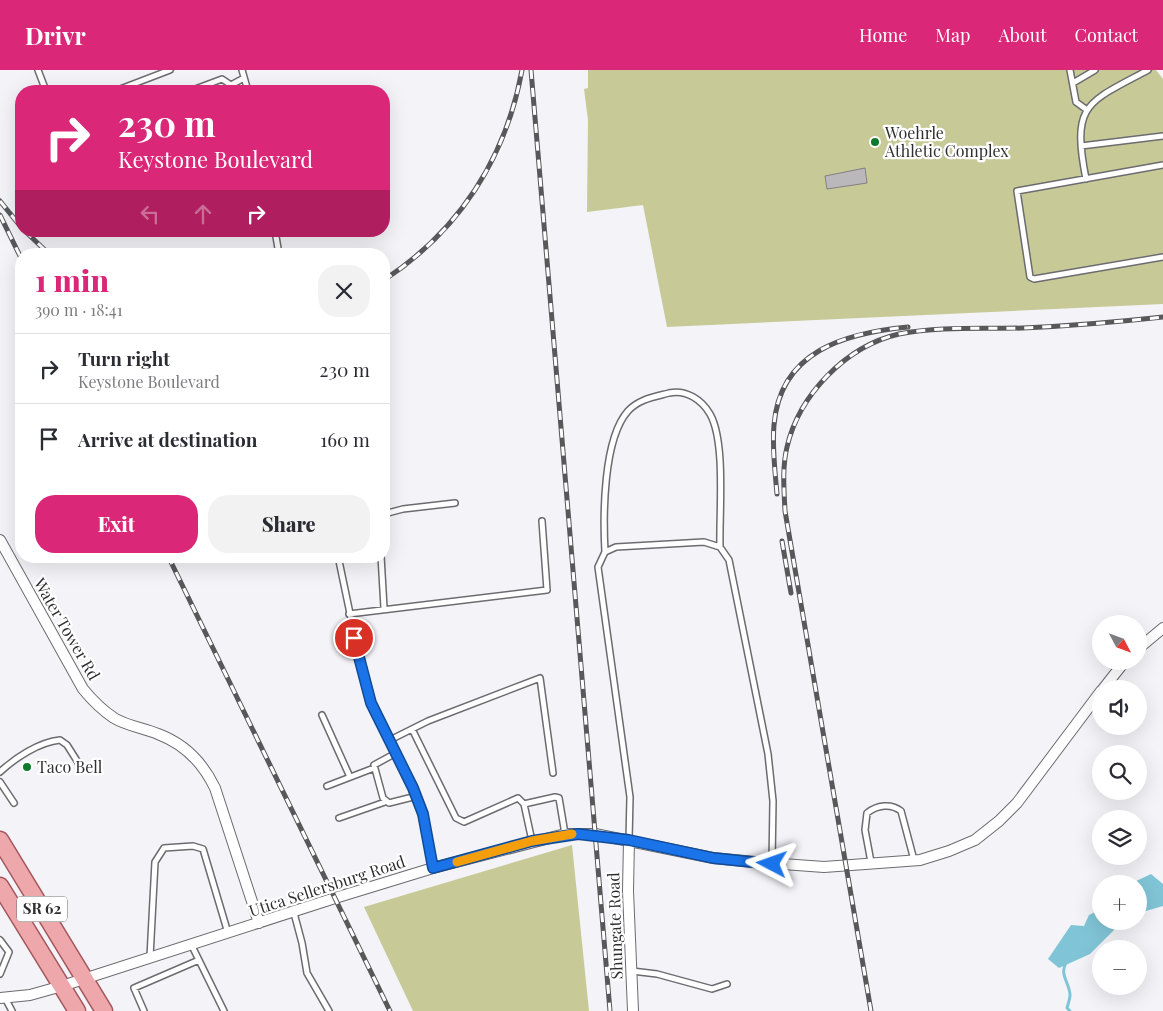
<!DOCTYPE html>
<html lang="en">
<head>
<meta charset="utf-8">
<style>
  :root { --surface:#fff; --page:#f2f2f3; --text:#2b2b33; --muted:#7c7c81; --line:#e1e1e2; --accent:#db2777 }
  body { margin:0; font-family:"Playfair Display",serif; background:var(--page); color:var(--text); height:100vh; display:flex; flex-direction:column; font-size:19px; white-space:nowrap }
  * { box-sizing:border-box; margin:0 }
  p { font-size:16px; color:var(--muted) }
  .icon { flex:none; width:28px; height:28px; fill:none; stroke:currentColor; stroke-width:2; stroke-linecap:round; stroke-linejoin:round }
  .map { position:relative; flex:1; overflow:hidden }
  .details { position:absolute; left:15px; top:178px; width:375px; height:315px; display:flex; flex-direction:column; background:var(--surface); border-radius:20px; box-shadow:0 5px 20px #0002 }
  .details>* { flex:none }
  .top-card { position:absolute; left:15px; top:15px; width:375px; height:152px; border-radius:20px; box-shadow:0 5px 20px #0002; background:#db2777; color:#fff; overflow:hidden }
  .needle { width:32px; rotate:131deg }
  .buttons { position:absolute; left:1092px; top:545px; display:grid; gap:10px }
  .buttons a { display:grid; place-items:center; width:55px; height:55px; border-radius:50%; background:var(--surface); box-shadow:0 5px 20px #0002; font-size:25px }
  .pin { position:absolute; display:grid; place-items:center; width:42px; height:42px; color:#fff; margin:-21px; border:2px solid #fff; border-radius:50%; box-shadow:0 1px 5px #0007 }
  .me { position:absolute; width:55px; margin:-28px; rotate:274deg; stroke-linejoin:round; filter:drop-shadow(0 0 4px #0008) }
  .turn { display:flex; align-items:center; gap:18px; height:105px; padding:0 20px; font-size:22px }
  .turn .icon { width:65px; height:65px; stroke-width:2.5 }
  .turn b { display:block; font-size:35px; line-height:42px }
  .lanes { display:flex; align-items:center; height:48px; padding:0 20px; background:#0003; justify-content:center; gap:25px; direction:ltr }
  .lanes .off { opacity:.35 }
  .round { display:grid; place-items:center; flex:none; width:52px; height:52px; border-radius:20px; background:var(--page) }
  .head { display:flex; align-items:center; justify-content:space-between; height:85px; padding:0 20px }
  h1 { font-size:30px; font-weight:800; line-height:38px; color:var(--accent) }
  .cta { display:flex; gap:10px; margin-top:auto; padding:10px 20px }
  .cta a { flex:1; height:58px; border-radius:20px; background:var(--accent); color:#fff; font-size:20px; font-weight:800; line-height:58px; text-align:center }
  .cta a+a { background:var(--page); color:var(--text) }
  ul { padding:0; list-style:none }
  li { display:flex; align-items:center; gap:15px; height:70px; padding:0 20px; border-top:1px solid var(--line) }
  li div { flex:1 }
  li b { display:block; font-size:19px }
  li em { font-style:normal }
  header { display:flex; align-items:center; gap:30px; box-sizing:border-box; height:70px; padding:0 25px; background:var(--accent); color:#fff }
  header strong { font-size:24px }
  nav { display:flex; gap:28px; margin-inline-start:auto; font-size:18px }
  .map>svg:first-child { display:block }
  .green { fill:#c7ca97 }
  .water { fill:#80c5d7 }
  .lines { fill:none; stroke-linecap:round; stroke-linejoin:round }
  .stream { stroke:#80c5d7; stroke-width:3 }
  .building { fill:#bbb8bc; stroke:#837f83 }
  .service-casing { stroke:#6c6b70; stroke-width:8 }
  .minor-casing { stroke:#6c6b70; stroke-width:12 }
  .primary-casing { stroke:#a3575c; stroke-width:19 }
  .service { stroke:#fff; stroke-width:5 }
  .minor { stroke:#fff; stroke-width:10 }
  .primary { stroke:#eea7ab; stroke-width:16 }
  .rail-casing { stroke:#58585b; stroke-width:5 }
  .rail { stroke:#fff; stroke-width:3; stroke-dasharray:9; stroke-linecap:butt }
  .route-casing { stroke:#114b97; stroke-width:12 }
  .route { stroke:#1a73e8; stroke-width:9 }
  .slow { stroke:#f59e0b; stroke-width:9 }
  .poi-dot { fill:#0f792d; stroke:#fff; stroke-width:2 }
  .labels { text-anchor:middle; stroke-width:4.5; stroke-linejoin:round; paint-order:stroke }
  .shield { fill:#fff; stroke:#6d6d6f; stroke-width:1 }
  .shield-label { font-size:15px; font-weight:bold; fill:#2f2f31 }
  .poi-label { font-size:16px; fill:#2f2f31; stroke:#fff; text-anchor:start }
  .street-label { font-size:16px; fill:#2f2f31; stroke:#fff }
</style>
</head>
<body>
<header>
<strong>Drivr</strong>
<nav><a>Home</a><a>Map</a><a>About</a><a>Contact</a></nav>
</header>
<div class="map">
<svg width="1163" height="941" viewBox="0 0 1163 941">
  <rect width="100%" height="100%" fill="#f3f3f8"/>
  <!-- green -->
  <path class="green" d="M588,0h568l7,9v225l-496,23 -24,-122 -56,7 1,-92 -4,-31 4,-1z
    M572,775l17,166h-176l-49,-104z"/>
  <!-- water -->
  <path class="water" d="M1151,804l12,10v22l-24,7v-29h-9z
    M1101,839v12h22l-33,33 -31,14 -11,-9 23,-34 13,1 5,-11z"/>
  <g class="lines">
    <!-- stream -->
    <path class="stream" d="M1066,893c-7,11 4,21 4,32 0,4 -2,9 -3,13l3,3"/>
  </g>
  <!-- building -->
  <path class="building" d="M865,98l2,15 -40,6 -2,-13z"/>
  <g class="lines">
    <defs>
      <path id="service" d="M38,0l8,21
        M242,0l6,21
        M1070,0l6,32 11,8
        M1073,13l22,-13
        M115,21l55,-21
        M190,21l32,-12 9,6 13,-7
        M1081,76l82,-10
        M1163,95l-146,26 13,86 4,2 129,-22
        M1086,109c-15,-76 1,-76 62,-109
        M275,161l4,23
        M384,444l19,-5 52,-6
        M605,482c-2,-36 -2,-113 23,-141 11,-12 26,-14 41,-18 17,-4 33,7 41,21 16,28 9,99 10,133
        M338,486l24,115 9,32 48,99 14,66
        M381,486l3,52
        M349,544l198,-24 -5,-69
        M322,645l28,62
        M412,659l44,89 8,4 54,-24 6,6 8,37
        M390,670l38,-19 112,-43 13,95
        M396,683l-22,12 9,33 6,5 28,-7
        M0,702c15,-14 39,-30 60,-32l7,5 12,19
        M0,712l14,21
        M327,716l47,-18
        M524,734l31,-7 4,1 6,36
        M339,748l46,-16
        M629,770l1,-43 -32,-230 7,-15 11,-5 88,-5 16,5 9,13 39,194 5,47 -1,62
        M871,792l-6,-32 2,-17c10,-8 24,-10 34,-2l13,49
        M294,843l8,30 5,30 22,38
        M0,870l9,12 -9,22
        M192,876l32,65
        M150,887l5,-95 9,-14 29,-2 10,3 25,84
        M632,901l25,3 55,15 15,-5
        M5,928l7,13
        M144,941l-10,-23 65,-28"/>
      <path id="minor" d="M0,470l83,149c9,11 19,21 31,29 13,8 30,10 44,16 27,10 45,29 57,54l44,135
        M1139,578l24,-20
        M1103,619l22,-28
        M629,770l-1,51 5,120
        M0,928l30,-3 32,-9 273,-88 98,-30 132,-34h30l118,24 42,4 69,5 96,-7 29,-9 26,-11 24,-19 18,-18 84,-112"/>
      <path id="primary" d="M0,770l104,171
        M0,816l77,125"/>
    </defs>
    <!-- service casing -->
    <use href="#service" class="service-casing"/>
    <!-- minor casing -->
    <use href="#minor" class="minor-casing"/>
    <!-- primary casing -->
    <use href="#primary" class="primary-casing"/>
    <!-- service -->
    <use href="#service" class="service"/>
    <!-- minor -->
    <use href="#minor" class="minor"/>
    <!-- primary -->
    <use href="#primary" class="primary"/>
    <defs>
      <path id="rail" d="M531,0l79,941
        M0,131l21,26
        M0,145l21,43
        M25,161l24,23
        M384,210c75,-49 122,-122 138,-210
        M777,424c-2,-23 -5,-46 -3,-69 6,-74 71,-92 134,-98
        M782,471l9,52
        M168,486l222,455
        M871,941l-86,-500c-1,-21 -3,-43 2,-64 12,-52 59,-101 112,-113 40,-8 83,-5 124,-6 47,-2 94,-6 140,-11"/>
    </defs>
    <!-- rail casing -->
    <use href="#rail" class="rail-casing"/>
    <!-- rail -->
    <use href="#rail" class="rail"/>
  </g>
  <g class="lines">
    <defs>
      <path id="route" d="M354,568l17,65 42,85 10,26 10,54 99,-27 46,-7 51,6 84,18 59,6"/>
    </defs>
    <!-- route casing -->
    <use href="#route" class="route-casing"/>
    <!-- route -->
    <use href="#route" class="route"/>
    <!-- slow -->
    <path class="slow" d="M457,792l75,-21 40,-7"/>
  </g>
  <!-- markers -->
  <g class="poi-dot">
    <circle cx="875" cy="72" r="5"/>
    <circle cx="27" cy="697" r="5"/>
  </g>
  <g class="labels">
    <!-- shield labels -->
    <rect class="shield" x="17" y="826.5" width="50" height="25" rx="4"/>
    <g class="shield-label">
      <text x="42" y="844">SR 62</text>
    </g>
    <!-- poi labels -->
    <g class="poi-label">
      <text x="885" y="69">Woehrle<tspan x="885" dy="18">Athletic Complex</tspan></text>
      <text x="37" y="703">Taco Bell</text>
    </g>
    <!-- street labels -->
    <g class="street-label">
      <text transform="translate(67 559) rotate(60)" y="6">Water Tower Rd</text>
      <text transform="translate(327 816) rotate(-18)" y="6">Utica Sellersburg Road</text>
      <text transform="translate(615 856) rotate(-92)" y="6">Shungate Road</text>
    </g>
  </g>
</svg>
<div class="buttons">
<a><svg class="needle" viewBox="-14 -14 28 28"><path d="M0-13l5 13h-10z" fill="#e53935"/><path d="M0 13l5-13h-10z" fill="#7c7c81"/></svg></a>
<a><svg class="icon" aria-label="sound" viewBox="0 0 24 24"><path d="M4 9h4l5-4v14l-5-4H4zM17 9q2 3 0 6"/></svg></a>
<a><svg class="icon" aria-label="search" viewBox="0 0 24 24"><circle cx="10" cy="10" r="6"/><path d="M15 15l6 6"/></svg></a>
<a><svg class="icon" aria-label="layers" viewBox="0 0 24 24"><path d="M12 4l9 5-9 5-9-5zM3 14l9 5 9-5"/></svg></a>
<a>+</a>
<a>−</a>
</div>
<div class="pin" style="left:354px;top:568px;background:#d93025"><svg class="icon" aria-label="arrive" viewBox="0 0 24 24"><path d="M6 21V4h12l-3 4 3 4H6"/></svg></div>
<svg class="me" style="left:772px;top:794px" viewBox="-20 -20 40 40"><path d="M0-17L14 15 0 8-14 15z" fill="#1a73e8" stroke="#fff" stroke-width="4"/></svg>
<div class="top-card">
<div class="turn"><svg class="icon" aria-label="right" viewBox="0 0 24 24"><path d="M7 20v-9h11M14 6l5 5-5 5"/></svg><div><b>230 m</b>Keystone Boulevard</div></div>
<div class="lanes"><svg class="icon off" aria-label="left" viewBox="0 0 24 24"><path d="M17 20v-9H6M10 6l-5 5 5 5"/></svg><svg class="icon off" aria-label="ahead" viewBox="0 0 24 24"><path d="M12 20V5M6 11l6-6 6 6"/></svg><svg class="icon" aria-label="right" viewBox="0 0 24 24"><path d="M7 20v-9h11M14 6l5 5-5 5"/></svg></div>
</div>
<section class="details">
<div class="head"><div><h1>1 min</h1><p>390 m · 18:41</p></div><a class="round"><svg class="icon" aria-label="close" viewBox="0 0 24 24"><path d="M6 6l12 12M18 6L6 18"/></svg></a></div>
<ul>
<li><svg class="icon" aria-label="right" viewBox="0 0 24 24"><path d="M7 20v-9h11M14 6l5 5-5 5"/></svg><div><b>Turn right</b><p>Keystone Boulevard</p></div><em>230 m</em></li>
<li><svg class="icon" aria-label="arrive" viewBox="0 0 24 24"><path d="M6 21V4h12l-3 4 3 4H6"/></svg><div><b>Arrive at destination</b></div><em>160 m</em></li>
</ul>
<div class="cta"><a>Exit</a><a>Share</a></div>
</section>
</div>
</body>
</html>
